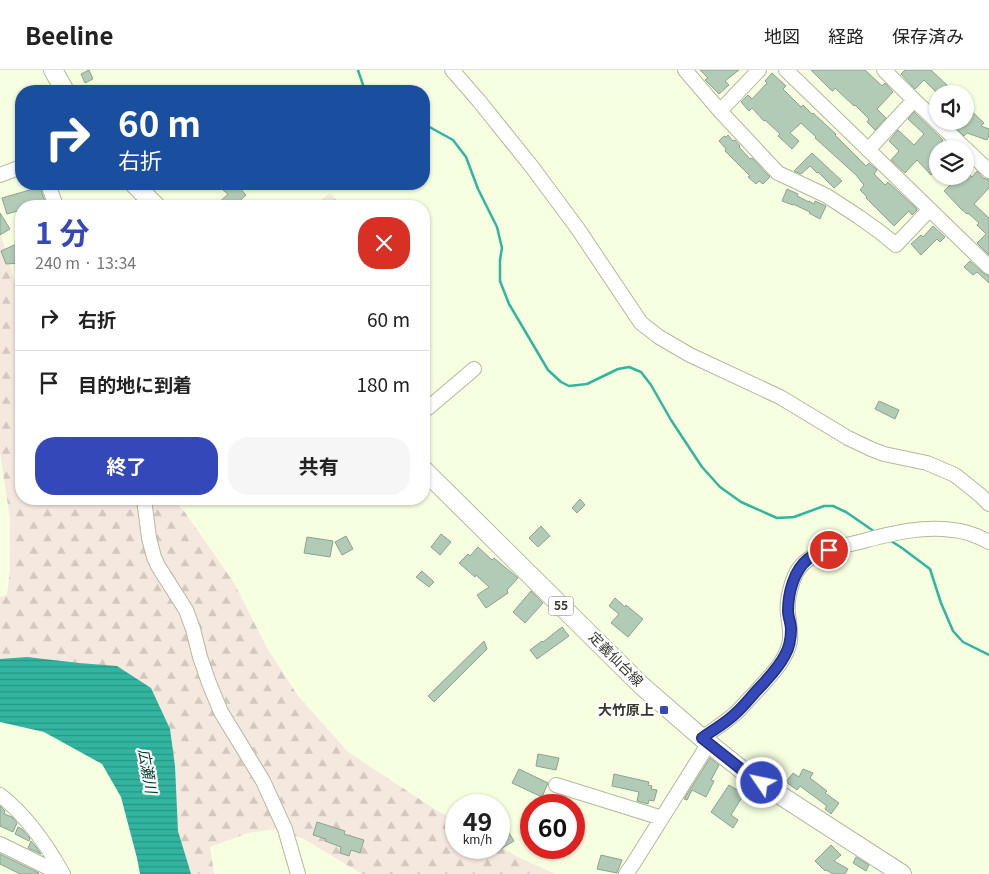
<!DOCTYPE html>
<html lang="ja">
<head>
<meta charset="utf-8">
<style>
  :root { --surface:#fff; --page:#f6f6f6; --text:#222; --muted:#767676; --line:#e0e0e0; --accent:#3548ba }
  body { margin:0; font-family:Georgia,"Noto Sans JP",serif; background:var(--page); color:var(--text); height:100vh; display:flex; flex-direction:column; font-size:19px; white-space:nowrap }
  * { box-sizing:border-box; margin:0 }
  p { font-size:16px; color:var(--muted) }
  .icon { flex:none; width:28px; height:28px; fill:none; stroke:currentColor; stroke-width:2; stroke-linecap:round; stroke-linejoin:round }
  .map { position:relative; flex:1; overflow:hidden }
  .panel { position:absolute; left:15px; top:130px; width:415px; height:305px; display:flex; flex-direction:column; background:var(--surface); border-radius:20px; box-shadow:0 1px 4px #0004 }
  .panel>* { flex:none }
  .guide { position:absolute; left:15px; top:15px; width:415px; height:105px; border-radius:20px; box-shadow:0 1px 4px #0004; background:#1a4fa0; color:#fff; overflow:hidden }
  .fabs { position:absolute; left:929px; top:15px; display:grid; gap:10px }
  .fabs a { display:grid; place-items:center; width:45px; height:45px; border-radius:50%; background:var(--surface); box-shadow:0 1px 4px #0004; font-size:25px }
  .speed { position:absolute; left:445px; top:724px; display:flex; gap:10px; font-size:25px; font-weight:700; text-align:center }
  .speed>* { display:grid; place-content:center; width:65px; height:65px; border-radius:50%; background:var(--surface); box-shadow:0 1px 4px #0004; line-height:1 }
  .speed small { font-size:12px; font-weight:400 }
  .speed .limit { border:8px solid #d22; background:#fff; color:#111 }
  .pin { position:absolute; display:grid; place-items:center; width:42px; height:42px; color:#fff; margin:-21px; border:2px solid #fff; border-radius:50%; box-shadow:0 1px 5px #0007 }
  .me { position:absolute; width:55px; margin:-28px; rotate:304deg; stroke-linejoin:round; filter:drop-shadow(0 0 4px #0008) }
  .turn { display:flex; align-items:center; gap:18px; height:105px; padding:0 20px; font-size:22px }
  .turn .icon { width:65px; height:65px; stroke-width:2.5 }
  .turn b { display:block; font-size:35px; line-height:42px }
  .round { display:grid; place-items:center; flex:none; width:52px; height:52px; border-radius:20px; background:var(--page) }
  .head { display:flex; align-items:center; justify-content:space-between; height:85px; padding:0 20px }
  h1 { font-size:30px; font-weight:700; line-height:38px; color:var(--accent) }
  .action { display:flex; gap:10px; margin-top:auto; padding:10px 20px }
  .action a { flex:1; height:58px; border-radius:20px; background:var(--accent); color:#fff; font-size:20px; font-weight:700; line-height:58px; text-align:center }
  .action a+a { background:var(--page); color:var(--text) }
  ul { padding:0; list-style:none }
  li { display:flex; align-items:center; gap:15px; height:65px; padding:0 20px; border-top:1px solid var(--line) }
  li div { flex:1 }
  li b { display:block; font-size:19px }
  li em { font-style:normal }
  header { display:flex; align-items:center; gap:30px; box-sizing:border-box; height:70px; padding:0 25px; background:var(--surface); border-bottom:1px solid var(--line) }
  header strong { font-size:24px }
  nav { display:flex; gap:28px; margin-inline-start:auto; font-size:18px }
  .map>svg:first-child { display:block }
  .forest { fill:url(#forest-firs) }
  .water { fill:url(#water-rules) }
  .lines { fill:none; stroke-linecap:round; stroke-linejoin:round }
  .stream { stroke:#31b5a1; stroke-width:2.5 }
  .building { fill:#b2cbb6; stroke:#8ba48f }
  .minor-casing { stroke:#b2b99d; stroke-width:16 }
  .major-casing { stroke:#b2b99d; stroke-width:20 }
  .minor { stroke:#fff; stroke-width:14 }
  .major { stroke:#fff; stroke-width:18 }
  .route-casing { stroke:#222f79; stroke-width:12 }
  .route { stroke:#3548ba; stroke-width:9 }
  .poi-dot { fill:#3548ba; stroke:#fff; stroke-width:2 }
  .labels { text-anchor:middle; stroke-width:4.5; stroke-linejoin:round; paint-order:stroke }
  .shield { fill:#fff; stroke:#72746b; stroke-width:1 }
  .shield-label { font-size:12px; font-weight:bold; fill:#35382c }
  .street-label { font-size:14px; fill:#35382c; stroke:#fff }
  .poi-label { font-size:14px; font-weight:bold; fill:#35382c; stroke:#fff; text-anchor:end }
  .water-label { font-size:15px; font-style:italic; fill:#003a31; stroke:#fff }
</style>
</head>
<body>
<header>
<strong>Beeline</strong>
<nav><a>地図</a><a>経路</a><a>保存済み</a></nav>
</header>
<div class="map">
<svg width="989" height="804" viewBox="0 0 989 804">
  <defs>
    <pattern id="forest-firs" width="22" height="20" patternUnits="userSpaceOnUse" patternTransform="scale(1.25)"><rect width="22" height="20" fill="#f5e8df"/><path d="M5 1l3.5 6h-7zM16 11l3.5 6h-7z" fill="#d3c8c0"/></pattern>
    <pattern id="water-rules" width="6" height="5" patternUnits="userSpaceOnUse" patternTransform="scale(1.25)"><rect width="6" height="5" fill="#31b5a1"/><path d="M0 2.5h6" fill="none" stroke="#2a9483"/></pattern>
  </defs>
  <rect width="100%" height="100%" fill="#f6ffe0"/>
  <!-- forest -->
  <path class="forest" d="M330,123l11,13h-27z
    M0,162l21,72v195h152l11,12 50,72 33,65 31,48 50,56 88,58 20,11v27h43v-2l17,10 39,18h-193l-58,-35 -29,-10 -27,4 -38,14 4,27h-71l-24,-106 -119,-65v-106l7,-2 3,-26v-51l-10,-65z"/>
  <!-- water -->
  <path class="water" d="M27,587l52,6 38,3 34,22 19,41 5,37 3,65 13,43h-51l-3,-16 -16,-61 -19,-33 -58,-32 -44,-10v-63z"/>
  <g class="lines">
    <!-- stream -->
    <path class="stream" d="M358,0l7,21
      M424,54l29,16 13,17 12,32 19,38 5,21 -2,12v21l9,23 39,66 13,12 8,4 18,-2 31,-15 11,-2 12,5 10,13 20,35 31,47 18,20 21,15 36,16 17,-1 30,-11h9l13,6 29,20
      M888,469l14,9 28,21 11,34 12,28 10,11 26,13"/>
  </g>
  <!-- building -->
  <path class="building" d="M89,0l4,9 -8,4 -4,-9z
    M700,0h39l-14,11 4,4 -10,9 -14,-14 3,-2z
    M811,0h54l17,16 3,-3 8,9 -16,17 9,9 -11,12 -8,-8 2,-3 -14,-14 -1,1 -19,-18 -2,3 -2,-1z
    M905,0h26l18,17 -6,7h-5l-14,-14 -9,9 -14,-15z
    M772,3l14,13 -3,3 18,18 2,-2 9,9 1,-1 23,21 -1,1 31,31 3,-3 8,7 -3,4 11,11 3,-3 28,26 1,2 -5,5 -3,-4 -15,15 -28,-28 1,-1 -7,-7 4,-5 -8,-10 -41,-37 1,-1 -15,-14 -11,10 9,8 -7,8 -14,-13 2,-2 -15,-14 -1,1 -12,-13 -3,3 -8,-9 7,-7 4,4 15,-16 -2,-2z
    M965,35l19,18 -3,3 8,3v6l-2,5 -20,-7 -3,3 -8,-8 6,-7h3z
    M914,42l29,28 -1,2 7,7h-11v21l-7,5 -14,-15 -12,13 -14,-13 8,-9 -10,-10 9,-11 16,15 10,-11 -16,-15z
    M728,65l5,6 2,-1 5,6 -1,1 11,12 2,-1 18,19 -7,7 -4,-3 -3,3 -8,-7 2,-1 -25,-25 1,-2 -7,-8 5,-5 2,1z
    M812,83l30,28 -8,7 -16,-16 -1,1 -7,-7 -9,8 -7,-3z
    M965,100l7,7 5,-6 6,7 6,2v8l-15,16 15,14v37l-12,-12 9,-9 -9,-9 2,-2 -11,-10 -1,1 -6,-5 -17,-18 15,-15h6z
    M230,114h6l10,11 -12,11h-19l13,-12 -5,-4z
    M40,117l5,15 -13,4h-11v4l-14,4 -5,-16z
    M787,119l11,5 -1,2 12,6v-1l5,3 1,-3 11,5 -6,13 -11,-6 1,-1 -17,-8v1l-11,-4z
    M0,143l10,16 -10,6z
    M933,156l12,11 -5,5 -3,-3 -16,16 -10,-11 10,-9 2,2z
    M21,172v21l-15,1 -5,-13z
    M970,191l13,12 6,3v7l-12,-11 -4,3 -9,-8z
    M879,331l20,9 -4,9 -20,-10z
    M580,429l5,6 -8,8 -5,-5z
    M541,456l9,10 -12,11 -9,-9z
    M441,464l10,8 -11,13 -9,-8z
    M346,466l7,13 -11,6 -7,-13z
    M307,467l26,4 -3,16 -26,-4z
    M478,477l14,13 2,-2 24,20 -11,12 1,3 -22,15 -9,-13 12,-8 -13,-12 -1,2 -16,-14 9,-9 2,2z
    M422,501l12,11 -5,5 -13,-10z
    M531,521l12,12 -18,20 -12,-11z
    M615,528l10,9 1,-2 17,14 -15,18 -17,-14 8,-9 -10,-8z
    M562,557l7,9 -32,23 -7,-9 12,-9 1,1z
    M484,571l3,8 -53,53 -6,-6z
    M538,684l21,4 -3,12 -20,-4z
    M710,688l9,7 -8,15 3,1 -8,16 -14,-7 -5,10 -3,-1z
    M519,699l29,14 -6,14 -30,-14z
    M803,699l10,4 -3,5 17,13 -2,2 14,10 -8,11 -6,-5 2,-3 -27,-20 -3,4 -11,-8 7,-9 6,4z
    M614,704l35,8 -1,3 4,1 -1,3 6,1 -3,11 -5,-1 -1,4 -11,-3 2,-9 -27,-6z
    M729,715l15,9 -13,21 7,5 -5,8 -22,-16z
    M0,736l5,5 -1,3 8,3 5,6 -4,9 -13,-6z
    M317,752l28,9 -1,3 20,6 -4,13 -9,-3 -2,6 -9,-3 1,-6 -16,-6 1,-2 -13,-4z
    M504,755l10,16 -15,9v-11l3,-2 -3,-5v-3z
    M18,757l4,2 7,8 1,1 -1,3 -14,-7z
    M31,771l5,6 5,7 -13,-6z
    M831,775l10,10 -7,6 14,8 -3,5h-12l-7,-4 -1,1 -10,-10z
    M0,784l39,19 -1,1h-18l-20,-10z
    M601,785l21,5 -5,13 -20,-4z
    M856,787l13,8 -3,6 -13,-8z"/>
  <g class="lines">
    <defs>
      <path id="minor" d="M452,0l27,31 53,66 46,62 63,94 18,14 31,18 90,42 68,41 23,11 13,5 43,9 28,12 25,20 9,9
        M685,0l35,41 58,62 49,23 32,21 21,15 16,13 33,-35
        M786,0l203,197
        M884,0l30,30 75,71
        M720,41l39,-41
        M868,80l46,-50
        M0,105l21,-8
        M48,114l8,22
        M424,334l4,4 46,-39
        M144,429l5,39 5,19 4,9 28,44 7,19 7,28 9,26 12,29 42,69 22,48 13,45
        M702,668c11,-8 24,-16 34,-25 6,-6 12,-13 18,-19 14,-16 32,-32 36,-53 1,-10 -1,-17 -2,-27 -2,-13 4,-37 12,-47 13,-16 36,-19 55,-24 32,-8 64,-18 98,-13 13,1 25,6 36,12
        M556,715l106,33
        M0,725c27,21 47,50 63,79
        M0,774l61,30
        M626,804l7,-10 76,-121"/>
      <path id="major" d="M53,0l12,21
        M134,114l22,22
        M424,400l218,216 60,52 44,35 156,101"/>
    </defs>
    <!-- minor casing -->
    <use href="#minor" class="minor-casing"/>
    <!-- major casing -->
    <use href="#major" class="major-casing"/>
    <!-- minor -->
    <use href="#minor" class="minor"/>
    <!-- major -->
    <use href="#major" class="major"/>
  </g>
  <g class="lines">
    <defs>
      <path id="route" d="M762,713l-16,-10 -44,-35c11,-8 24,-15 34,-25 9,-8 17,-19 26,-28 8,-9 17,-18 23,-30 4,-7 6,-17 6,-26 0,-6 -3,-12 -3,-18 0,-18 6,-41 20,-52 6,-5 14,-7 21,-9"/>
    </defs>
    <!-- route casing -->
    <use href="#route" class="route-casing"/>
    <!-- route -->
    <use href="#route" class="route"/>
  </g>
  <!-- markers -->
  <rect class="poi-dot" x="659" y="635" width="10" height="10" rx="2.5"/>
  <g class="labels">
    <!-- shield labels -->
    <rect class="shield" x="548.5" y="526.5" width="25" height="19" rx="4"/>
    <g class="shield-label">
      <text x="561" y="540">55</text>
    </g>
    <!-- street labels -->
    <g class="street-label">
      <text transform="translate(616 589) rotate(45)" y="5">定義仙台線</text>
    </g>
    <!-- poi labels -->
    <g class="poi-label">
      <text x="654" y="645">大竹原上</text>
    </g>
    <!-- water labels -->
    <g class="water-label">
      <text transform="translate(147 701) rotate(80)" y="5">広瀬川</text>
    </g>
  </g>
</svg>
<div class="fabs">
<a><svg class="icon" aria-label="sound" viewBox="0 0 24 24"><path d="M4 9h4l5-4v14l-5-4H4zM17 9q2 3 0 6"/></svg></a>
<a><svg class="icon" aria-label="layers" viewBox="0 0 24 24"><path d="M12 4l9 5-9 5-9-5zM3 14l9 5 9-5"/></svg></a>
</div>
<div class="speed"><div>49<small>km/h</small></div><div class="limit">60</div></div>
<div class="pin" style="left:829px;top:480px;background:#d93025"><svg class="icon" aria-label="arrive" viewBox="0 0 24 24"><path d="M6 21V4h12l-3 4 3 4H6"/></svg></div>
<svg class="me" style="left:762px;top:713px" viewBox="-20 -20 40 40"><circle r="17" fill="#3548ba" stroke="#fff" stroke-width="3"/><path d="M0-11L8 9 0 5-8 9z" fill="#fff"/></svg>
<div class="guide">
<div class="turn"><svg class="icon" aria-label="right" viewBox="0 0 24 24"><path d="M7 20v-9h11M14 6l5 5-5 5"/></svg><div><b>60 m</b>右折</div></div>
</div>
<section class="panel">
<div class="head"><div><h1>1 分</h1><p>240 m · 13:34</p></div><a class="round" style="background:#d93025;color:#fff"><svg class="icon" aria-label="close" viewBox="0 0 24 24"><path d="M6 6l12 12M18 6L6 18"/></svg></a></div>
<ul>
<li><svg class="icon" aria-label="right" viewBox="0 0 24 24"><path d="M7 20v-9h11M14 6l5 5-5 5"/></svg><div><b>右折</b></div><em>60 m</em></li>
<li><svg class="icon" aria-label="arrive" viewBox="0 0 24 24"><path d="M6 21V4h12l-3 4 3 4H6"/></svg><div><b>目的地に到着</b></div><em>180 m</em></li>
</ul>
<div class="action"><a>終了</a><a>共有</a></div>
</section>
</div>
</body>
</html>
